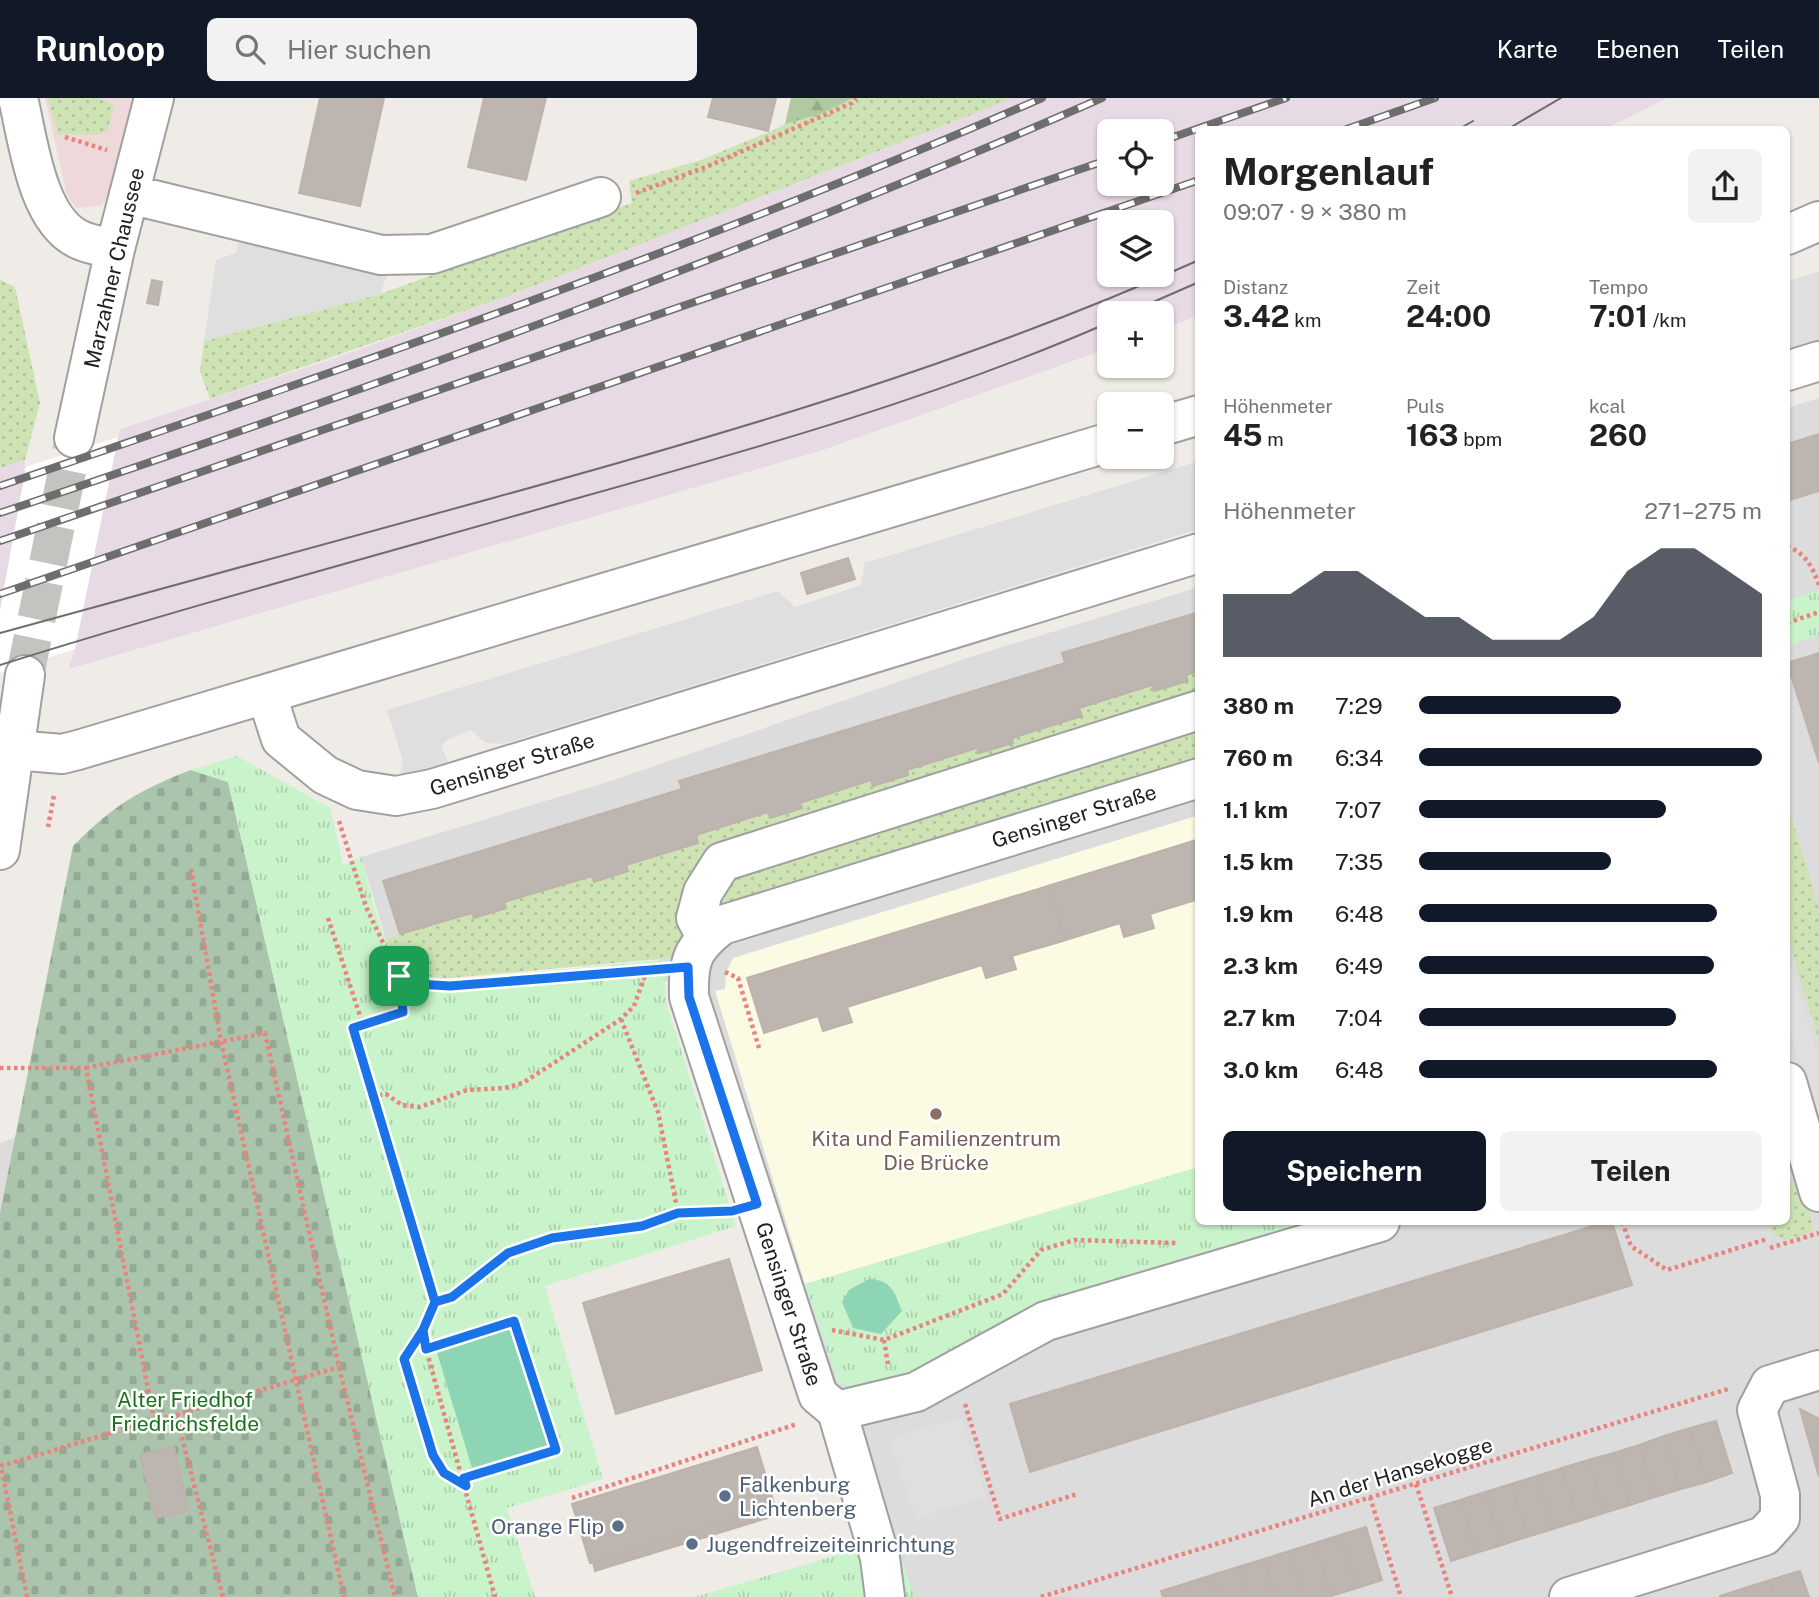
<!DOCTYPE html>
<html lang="de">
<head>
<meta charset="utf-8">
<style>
	body { margin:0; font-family:"Public Sans",sans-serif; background:#f2f2f2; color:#222; height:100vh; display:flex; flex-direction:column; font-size:26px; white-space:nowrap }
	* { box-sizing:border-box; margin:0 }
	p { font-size:23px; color:#767676 }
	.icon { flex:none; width:38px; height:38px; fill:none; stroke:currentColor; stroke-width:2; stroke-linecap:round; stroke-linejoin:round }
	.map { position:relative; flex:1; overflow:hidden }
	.details { position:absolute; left:1195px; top:28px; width:595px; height:1099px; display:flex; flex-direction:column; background:#fff; border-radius:10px; box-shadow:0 2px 5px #0004 }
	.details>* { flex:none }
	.fabs { position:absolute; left:1097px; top:21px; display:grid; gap:14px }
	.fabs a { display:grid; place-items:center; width:77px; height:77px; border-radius:10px; background:#fff; box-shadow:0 2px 5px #0004; font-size:35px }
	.pin { position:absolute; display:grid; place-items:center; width:60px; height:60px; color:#fff; margin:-30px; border-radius:14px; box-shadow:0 4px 10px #0006 }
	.round { display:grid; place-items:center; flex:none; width:74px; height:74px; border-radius:10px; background:#f2f2f2 }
	.headline { display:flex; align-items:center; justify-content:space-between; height:119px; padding:0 28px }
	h1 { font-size:38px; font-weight:700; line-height:52px }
	.metrics { display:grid; grid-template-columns:repeat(3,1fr); gap:10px; height:119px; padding:7px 28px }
	.metrics div { display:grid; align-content:center }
	.metrics b { font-size:30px; font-weight:700 }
	.metrics small { font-size:19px; font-weight:400 }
	.metrics p { font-size:19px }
	.chart { height:196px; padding:14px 28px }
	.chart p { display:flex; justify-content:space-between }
	.chart svg { width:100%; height:126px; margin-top:7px; fill:#111827; opacity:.7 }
	.action { display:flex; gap:14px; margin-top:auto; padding:14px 28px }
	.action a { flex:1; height:80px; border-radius:10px; background:#111827; color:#fff; font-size:28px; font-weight:700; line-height:80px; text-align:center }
	.action a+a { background:#f2f2f2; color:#222 }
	ul { padding:0 28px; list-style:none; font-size:23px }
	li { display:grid; grid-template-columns:112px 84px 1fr; align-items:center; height:52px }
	li i { height:18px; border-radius:9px; background:#111827 }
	header { display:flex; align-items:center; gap:42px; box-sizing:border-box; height:98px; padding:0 35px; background:#111827; color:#fff }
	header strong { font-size:33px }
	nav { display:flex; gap:38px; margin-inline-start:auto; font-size:24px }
	.search { width:490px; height:63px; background:#f2f2f2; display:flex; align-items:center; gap:18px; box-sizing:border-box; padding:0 24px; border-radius:10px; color:#767676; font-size:26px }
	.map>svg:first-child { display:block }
	.residential { fill:#dddcdc }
	.commercial { fill:#eed8d9 }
	.education { fill:#fbfae3 }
	.railway { fill:#e7dae5; fill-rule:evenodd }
	.grass { fill:url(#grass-dots) }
	.forest { fill:url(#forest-firs) }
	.cemetery { fill:url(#cemetery-stones) }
	.park { fill:url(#park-tufts) }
	.pitch { fill:#8ed5b5 }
	.parking { fill:#dfdfdf }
	.pier { fill:#fff }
	.building { fill:#bcb5b0; stroke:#bfb2ab; stroke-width:2 }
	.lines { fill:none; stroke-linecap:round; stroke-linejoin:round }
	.minor-tunnel { stroke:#c5c3bf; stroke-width:38; stroke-dasharray:38 19; stroke-linecap:butt }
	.minor-casing { stroke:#a0a0a0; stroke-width:42 }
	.path { stroke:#ea827d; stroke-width:4.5; stroke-dasharray:3.5 3.5; stroke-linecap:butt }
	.minor { stroke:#fff; stroke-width:38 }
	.tram { stroke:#6d6d6d; stroke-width:2 }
	.rail-casing { stroke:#6d6d6d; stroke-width:8 }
	.rail { stroke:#fff; stroke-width:5; stroke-dasharray:16; stroke-linecap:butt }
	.route-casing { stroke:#fff; stroke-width:14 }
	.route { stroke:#1a73e8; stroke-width:9 }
	.education-dot { fill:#8d6e63; stroke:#fff; stroke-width:2.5 }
	.service-dot { fill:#5c6f8a; stroke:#fff; stroke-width:2.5 }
	.labels { text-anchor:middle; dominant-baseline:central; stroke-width:5; stroke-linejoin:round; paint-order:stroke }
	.street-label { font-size:21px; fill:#1f1f1f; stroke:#fff }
	.education-label { font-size:21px; fill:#785e54; stroke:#fff }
	.park-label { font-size:21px; fill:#19721b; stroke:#fff }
	.service-label { font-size:21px; fill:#4e5e75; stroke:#fff; text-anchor:start }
</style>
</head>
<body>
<header>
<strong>Runloop</strong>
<div class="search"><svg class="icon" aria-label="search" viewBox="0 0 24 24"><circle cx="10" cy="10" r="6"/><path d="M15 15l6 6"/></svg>Hier suchen</div>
<nav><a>Karte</a><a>Ebenen</a><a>Teilen</a></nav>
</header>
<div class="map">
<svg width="1819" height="1499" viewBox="0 0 1819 1499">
	<defs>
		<pattern id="grass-dots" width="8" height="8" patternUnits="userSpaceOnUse" patternTransform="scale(1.75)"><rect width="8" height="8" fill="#cde3b3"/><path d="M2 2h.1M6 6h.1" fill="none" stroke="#b0c29a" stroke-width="1.8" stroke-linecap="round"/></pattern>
		<pattern id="forest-firs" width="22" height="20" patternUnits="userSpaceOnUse" patternTransform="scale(1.75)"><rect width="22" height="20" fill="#afc9a0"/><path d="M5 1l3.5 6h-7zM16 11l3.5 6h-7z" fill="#96ac89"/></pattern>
		<pattern id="cemetery-stones" width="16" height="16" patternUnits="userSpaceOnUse" patternTransform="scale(1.75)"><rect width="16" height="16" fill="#abc5ad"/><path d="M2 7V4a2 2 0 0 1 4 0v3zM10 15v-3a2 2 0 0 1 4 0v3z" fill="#93a994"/></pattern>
		<pattern id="park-tufts" width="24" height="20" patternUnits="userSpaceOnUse" patternTransform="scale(1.75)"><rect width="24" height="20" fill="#c9f3ca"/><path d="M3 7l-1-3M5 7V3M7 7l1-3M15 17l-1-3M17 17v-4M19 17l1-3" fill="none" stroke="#acd0ad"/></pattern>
	</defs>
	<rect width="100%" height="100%" fill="#efece7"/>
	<path class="residential" d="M1819,300V1499H899L703,873L663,884V862L390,851L386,841L361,759L614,682L970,559L1199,489V1124H1787V310Z
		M25,1036L0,1142V1045Z"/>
	<path class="commercial" d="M45,0H134L110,98L100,108L76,110L67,97Z"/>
	<path class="education" d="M1199,717V1069L805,1186L715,893L725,891L726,875L733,860Z"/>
	<path class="railway" d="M1014,0H1667L1605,31L1199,32V217L1162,232V215H1110L1109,250L820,353L68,571L75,551L120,331L332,261L508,198ZM1110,33H1162V86H1110ZM1110,124H1162V177H1110Z
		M25,362L24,380L0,513V370Z"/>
	<path class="grass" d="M48,0H97L114,7L107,34C90,40 75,34 58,37Z
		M791,0H1014L508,198L210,301L200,273L204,243L380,196L632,105L629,83L701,62L774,32L785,26Z
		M0,182L15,189L40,305L25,362L0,370Z
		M1199,573V668L680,859L438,881C413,876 397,864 386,841L472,815L474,820L506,810L504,804L592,778L595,783L627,773L626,767L698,746L696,737L768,714L771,720L802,710L800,705L871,682L873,688L907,672L977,650L979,655L1013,645L1012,640L1081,618L1079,610L1152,587L1155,593L1188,583L1186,577Z
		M1787,704L1819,811V942L1787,839Z
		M1787,1080C1807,1083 1809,1116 1814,1133L1784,1142L1773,1136L1769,1124H1787Z"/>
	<path class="forest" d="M791,0H853L823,15L785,26Z"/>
	<path class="cemetery" d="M191,672L228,684L418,1499H0V1115L73,748C114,707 137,693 191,672Z"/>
	<path class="park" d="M1819,492V537L1787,548V503Z
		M237,658L330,710L343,767L361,759C379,819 379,880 457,882L663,862L666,904L736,1128L545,1188L603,1381L507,1410L535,1499H418L228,684L191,672Z
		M1199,1069V1124H1323L948,1267L859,1292L838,1285L805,1186Z
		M864,1341L914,1499H695L865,1449Z"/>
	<path class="pitch" d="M869,1181C892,1182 894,1194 902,1213L881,1236L853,1230L842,1204L849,1192Z
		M514,1224L551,1346L472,1370L435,1248Z"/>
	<path class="parking" d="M239,143L387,178L380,196L204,243L216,162L236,155Z
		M1819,174V243L1787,253V183Z
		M1199,363V431L503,646L485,645L471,632L449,641L441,648L448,664L400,679L403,663L387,612L778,493L795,509L861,487L865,465Z
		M1787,853L1819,962V1031L1787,923Z
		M961,1319L986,1399L916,1421L890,1341Z"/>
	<path class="pier" d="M118,339L75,551L0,575V513L26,369Z"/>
	<path class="building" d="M320,0H384L360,108L299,95Z
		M484,0H546L526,82L468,69Z
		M713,0H776L768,33L708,19Z
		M152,182L162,184L158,207L147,205Z
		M1819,336V393L1787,403V346Z
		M848,460L855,481L807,496L801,475Z
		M1199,514V573L1186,577L1188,583L1154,593L1152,587L1079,610L1082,618L1012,640L1013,645L979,655L977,650L907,672L908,677L873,688L871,682L800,705L802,710L770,720L768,714L696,737L698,745L626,767L628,773L594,784L592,778L504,804L506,810L474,820L472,815L400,836L383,783L682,691L679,683L1065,565L1062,555Z
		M1819,555V665L1787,565Z
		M1199,741V801L1150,816L1154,830L1124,839L1120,825L1066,842L1048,788Z
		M1048,788L1066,842L1012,858L1016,871L986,880L982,867L847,909L852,924L823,933L818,918L764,935L747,880Z
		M1606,1124H1612L1632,1187L1030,1374L1010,1306Z
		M729,1161L762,1272L616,1316L583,1205Z
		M1800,1311L1819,1321V1379Z
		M1716,1323L1732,1375L1707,1384L1690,1330Z
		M1690,1330L1707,1384L1681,1391L1664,1338Z
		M1664,1338L1681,1391L1655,1399L1639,1347Z
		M1639,1347L1655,1399L1630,1407L1614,1355Z
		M174,1349L188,1413L155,1420L140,1356Z
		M757,1349L775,1408L590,1465L572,1406Z
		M1614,1355L1630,1407L1604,1415L1588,1362Z
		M1588,1362L1604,1415L1579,1423L1562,1370Z
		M1562,1370L1579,1423L1553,1431L1537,1378Z
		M1537,1378L1553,1431L1527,1439L1511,1386Z
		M1511,1386L1527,1439L1502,1447L1485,1394Z
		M1485,1394L1502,1447L1476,1455L1460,1402Z
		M1460,1402L1476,1455L1451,1463L1434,1410Z
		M771,1409L774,1418L595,1473L593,1464Z
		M1366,1429L1382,1482L1357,1490L1340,1437Z
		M1340,1437L1357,1490L1331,1498L1315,1445Z
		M1315,1445L1331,1498L1328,1499H1304L1289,1453Z
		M1289,1453L1304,1499H1275L1264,1461Z
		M1264,1461L1275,1499H1247L1238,1469Z
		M1238,1469L1247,1499H1219L1212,1477Z
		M1800,1473L1809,1499H1776L1770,1482Z
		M1212,1477L1219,1499H1191L1187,1485Z
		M1770,1482L1776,1499H1748L1745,1490Z
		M1187,1485L1191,1499H1163L1161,1493Z
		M1745,1490L1748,1499H1720V1498Z"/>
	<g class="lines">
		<path class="minor-tunnel" d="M25,577L74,340"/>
		<g class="minor-casing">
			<path id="minor" d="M18,0C28,41 36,120 78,141C89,147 103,148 115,151
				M129,96L381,157L432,156L601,99
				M1787,137L1819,123
				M1787,273L1819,263
				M1162,328L1199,317
				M74,340L115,151L154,0
				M267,598L281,641L325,677L357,692L396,698L432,691L1199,455
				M14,652L62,656L78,652L1110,344
				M1199,680L722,827C692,850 688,862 689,899L818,1297L837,1313L916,1294L1046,1223L1380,1124
				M0,752L25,577
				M706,839L696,820L703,794L722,764L1199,612
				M1787,984L1819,1094
				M837,1313L880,1460L885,1499
				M1569,1499L1764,1438L1780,1420V1397L1757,1312L1770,1287L1819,1272"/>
		</g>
		<path class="path" d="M65,39L107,52
			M636,95L706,69L852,5L856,0
			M1787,448C1806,456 1812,468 1819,487
			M1787,525L1819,514
			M339,723L366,809L399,878L417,886L450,889L655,872
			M48,729L54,697
			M191,771L221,943L344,1499
			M328,820L363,927
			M725,874L738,880L759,950
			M399,878L403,914L353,930L435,1204L423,1232L426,1251L495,1499
			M621,921L658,1014L678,1115
			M0,970H86L154,1322L176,1317L223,1499
			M86,970L265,935L339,1269L395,1499
			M372,999L386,996L402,1007L420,1009L467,992L505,990L523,985L621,921L634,908L647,872
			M1622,1124L1631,1148L1667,1172L1767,1141
			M1770,1150L1819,1135
			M435,1204L452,1199L508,1155L552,1140L642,1128L678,1115L722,1113
			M832,1232L884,1242L1003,1196L1041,1152L1074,1142L1177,1145
			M422,1233L404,1261L433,1357L444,1375L466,1388
			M884,1242L888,1266
			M426,1251L514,1223L556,1352L464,1380
			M965,1306L1000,1421L1077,1396
			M176,1317L339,1269
			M1416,1386L1452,1499
			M1370,1399L1401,1499
			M572,1400L797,1326
			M27,1499L1,1368L154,1322
			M1041,1499L1728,1291"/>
		<use href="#minor" class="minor"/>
		<path class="tram" d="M1457,32L1473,23
			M1506,32L1561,0
			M1128,215L1199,184
			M0,535C165,491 329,445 493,400C733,334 972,264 1199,162
			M0,567C192,507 385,455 578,400C757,350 939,299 1110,224"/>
		<g class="rail-casing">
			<path id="rail" d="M1344,32L1435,0
				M1162,43L1286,0
				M0,388C351,269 703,148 1042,0
				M0,415C372,290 742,158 1102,0
				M0,443L1110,61
				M0,496L1199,82"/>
		</g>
		<use href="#rail" class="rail"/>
	</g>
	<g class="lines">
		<g class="route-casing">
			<path id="route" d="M399,878L403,914L353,930L435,1204L423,1232L426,1251L514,1223L556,1352L464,1380L466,1388L444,1375L433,1357L404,1261L423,1232L435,1204L452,1199L508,1155L552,1140L642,1128L678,1115L732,1113L757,1106L689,899L688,869L450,888L417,886L399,878"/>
		</g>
		<use href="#route" class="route"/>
	</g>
	<circle class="education-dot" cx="936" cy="1016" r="7"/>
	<g class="service-dot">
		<circle cx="725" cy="1398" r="7"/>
		<circle cx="618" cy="1428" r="7"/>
		<circle cx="692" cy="1446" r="7"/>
	</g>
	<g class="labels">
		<g class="street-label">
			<text transform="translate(114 170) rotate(-77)">Marzahner Chaussee</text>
			<text transform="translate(512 666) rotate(-17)">Gensinger Straße</text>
			<text transform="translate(1074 718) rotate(-17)">Gensinger Straße</text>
			<text transform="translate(789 1206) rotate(72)">Gensinger Straße</text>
			<text transform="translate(1400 1374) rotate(-17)">An der Hansekogge</text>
		</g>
		<g class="education-label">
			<text x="936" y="1040">Kita und Familienzentrum<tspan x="936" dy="24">Die Brücke</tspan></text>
		</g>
		<g class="park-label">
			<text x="185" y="1301">Alter Friedhof<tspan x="185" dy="24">Friedrichsfelde</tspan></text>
		</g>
		<g class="service-label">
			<text x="739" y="1386">Falkenburg<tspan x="739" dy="24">Lichtenberg</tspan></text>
			<text x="604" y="1428" text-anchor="end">Orange Flip</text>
			<text x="706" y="1446">Jugendfreizeiteinrichtung</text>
		</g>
	</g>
</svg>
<div class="fabs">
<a><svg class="icon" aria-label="locate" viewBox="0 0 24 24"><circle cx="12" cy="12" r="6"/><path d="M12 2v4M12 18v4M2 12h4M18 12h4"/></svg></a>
<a><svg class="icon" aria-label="layers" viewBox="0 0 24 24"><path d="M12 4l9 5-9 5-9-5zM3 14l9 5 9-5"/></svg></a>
<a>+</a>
<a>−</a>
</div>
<div class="pin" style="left:399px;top:878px;background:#1e9e55"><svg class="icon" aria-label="arrive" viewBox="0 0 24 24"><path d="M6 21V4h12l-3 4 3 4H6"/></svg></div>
<section class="details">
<div class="headline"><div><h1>Morgenlauf</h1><p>09:07 · 9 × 380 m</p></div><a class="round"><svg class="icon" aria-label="share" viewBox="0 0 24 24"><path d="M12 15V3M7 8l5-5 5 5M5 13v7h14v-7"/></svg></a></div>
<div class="metrics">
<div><p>Distanz</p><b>3.42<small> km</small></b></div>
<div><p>Zeit</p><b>24:00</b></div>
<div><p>Tempo</p><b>7:01<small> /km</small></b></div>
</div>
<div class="metrics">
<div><p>Höhenmeter</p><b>45<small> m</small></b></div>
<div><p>Puls</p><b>163<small> bpm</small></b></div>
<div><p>kcal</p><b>260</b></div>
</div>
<div class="chart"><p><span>Höhenmeter</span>271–275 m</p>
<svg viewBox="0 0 160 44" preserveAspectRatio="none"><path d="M0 44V22L10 22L20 22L30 14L40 14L50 22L60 30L70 30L80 38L90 38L100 38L110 30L120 14L130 6L140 6L150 14L160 22V44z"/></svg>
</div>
<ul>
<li><b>380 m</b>7:29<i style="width:59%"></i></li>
<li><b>760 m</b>6:34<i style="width:100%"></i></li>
<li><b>1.1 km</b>7:07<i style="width:72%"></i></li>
<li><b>1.5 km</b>7:35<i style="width:56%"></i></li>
<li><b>1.9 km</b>6:48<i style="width:87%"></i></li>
<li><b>2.3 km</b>6:49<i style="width:86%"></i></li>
<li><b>2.7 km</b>7:04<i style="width:75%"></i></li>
<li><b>3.0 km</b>6:48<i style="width:87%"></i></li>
</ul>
<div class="action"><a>Speichern</a><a>Teilen</a></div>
</section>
</div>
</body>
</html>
